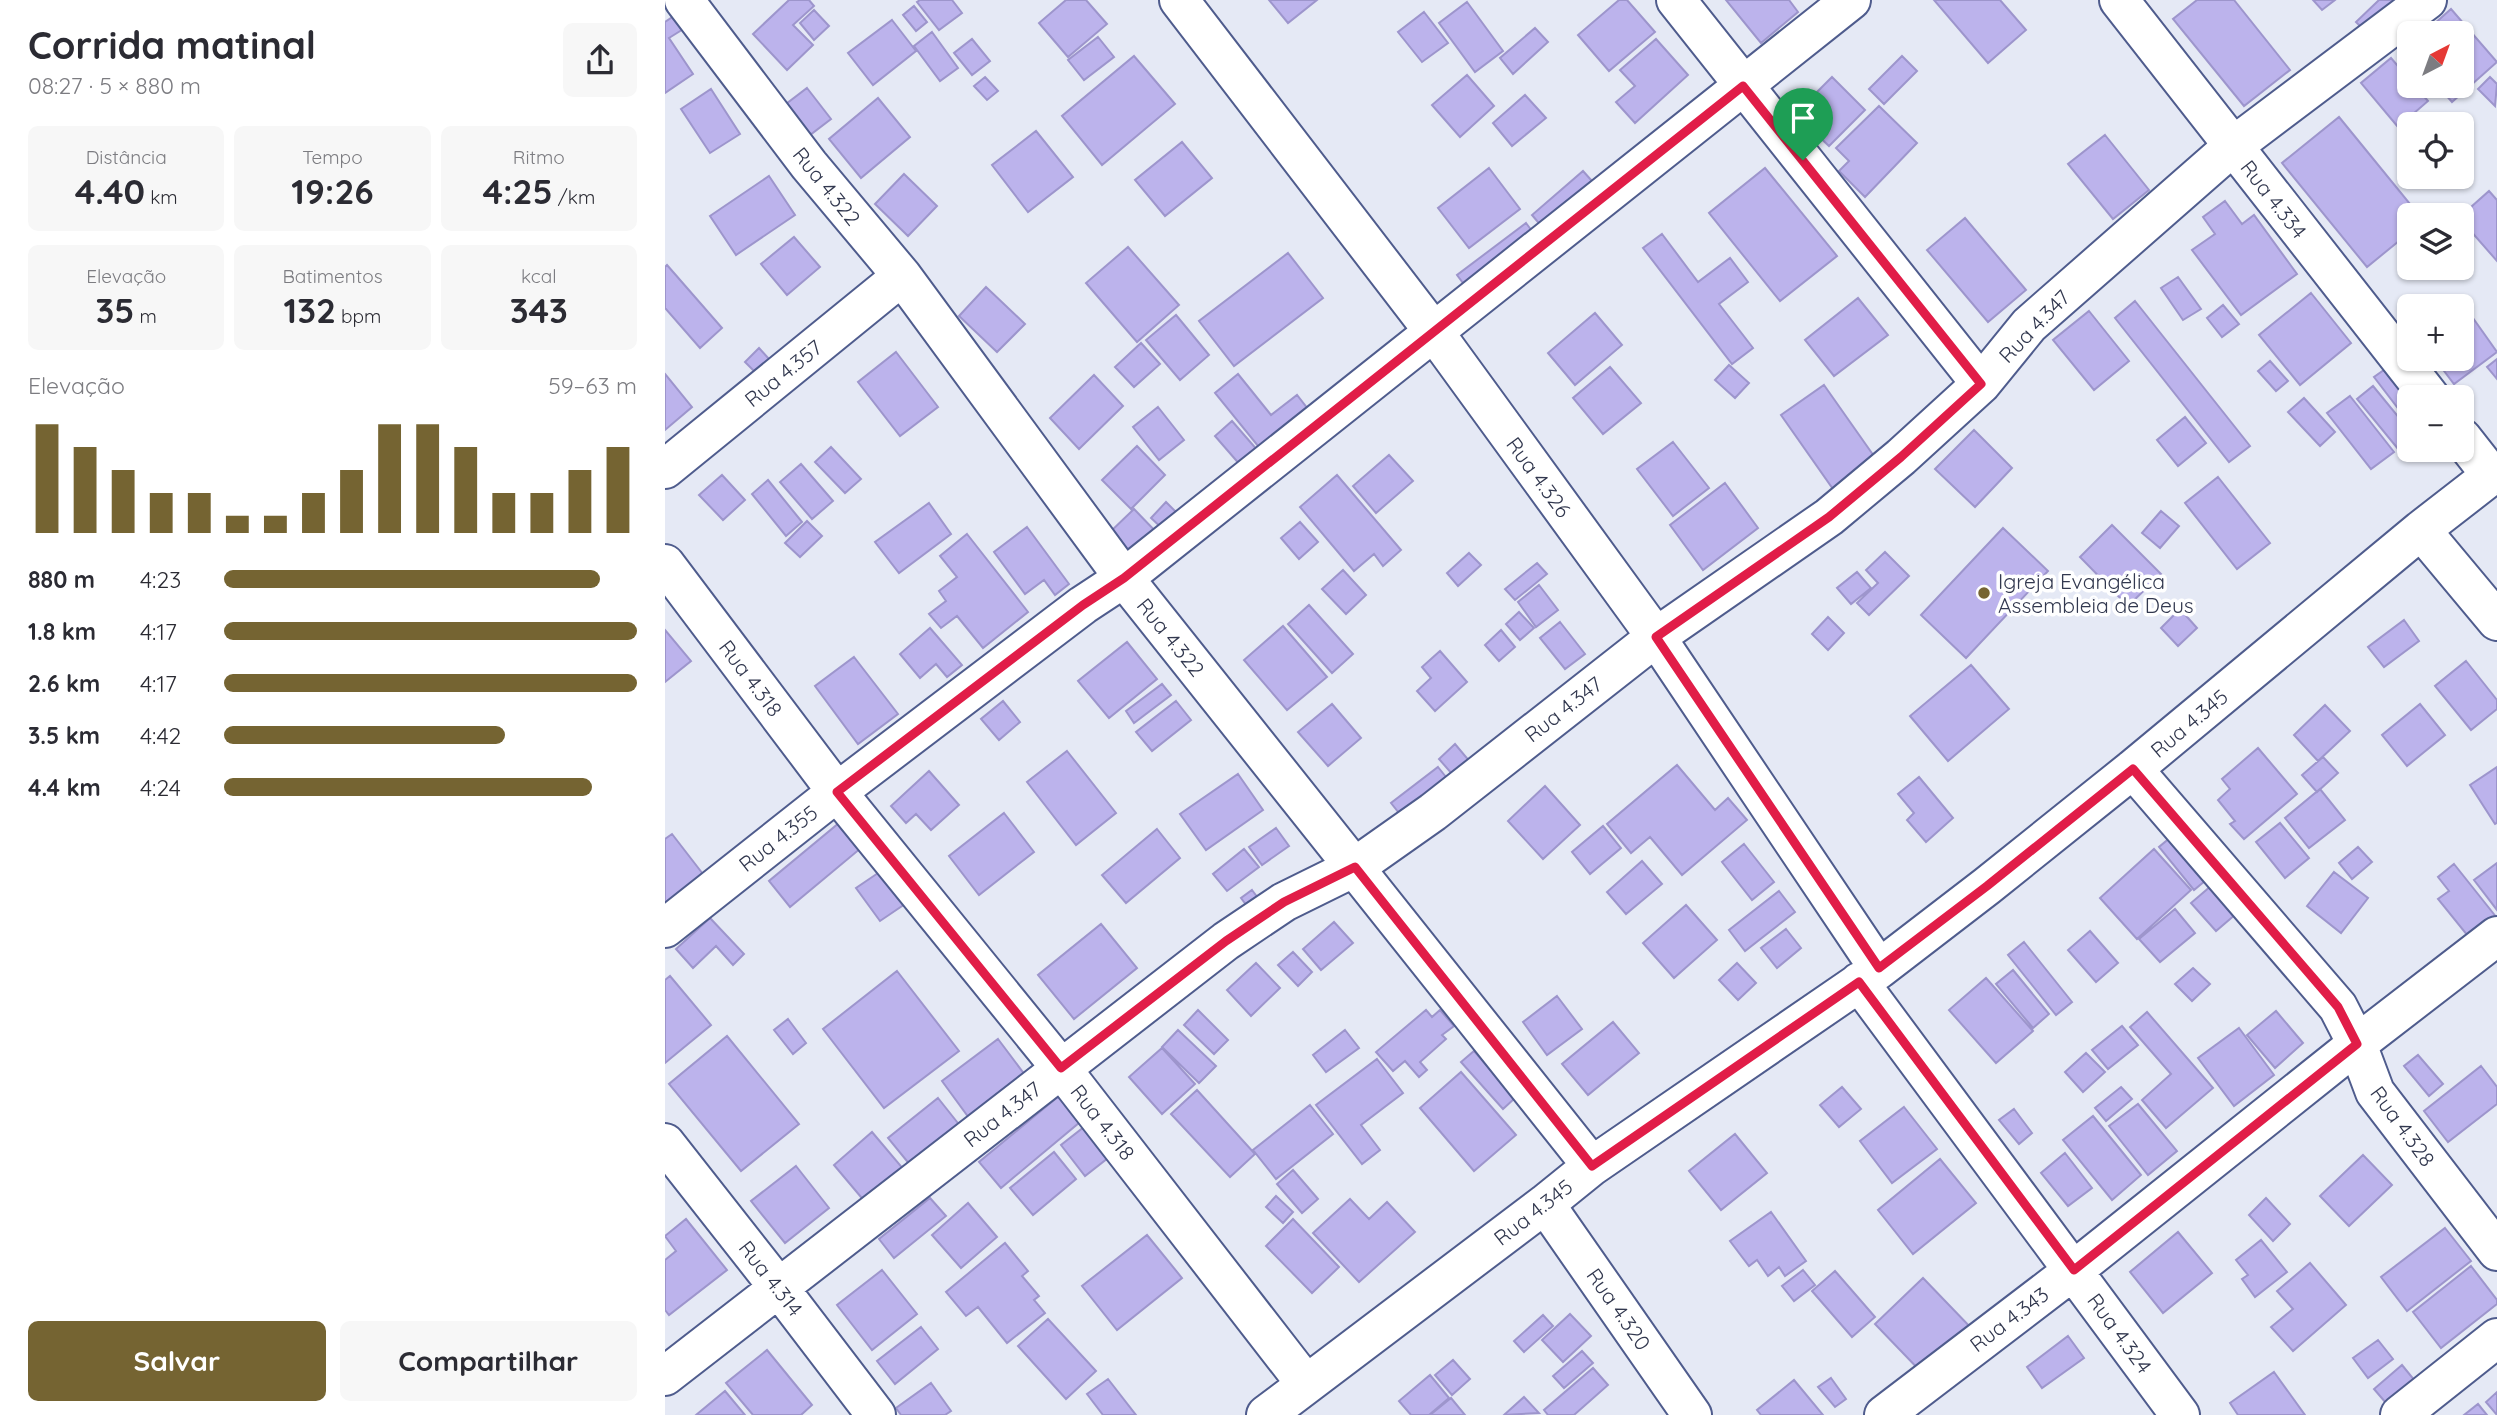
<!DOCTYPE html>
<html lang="pt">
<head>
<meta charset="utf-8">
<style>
	body { margin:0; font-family:Quicksand,sans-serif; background:#f7f7f7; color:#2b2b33; height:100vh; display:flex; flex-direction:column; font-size:26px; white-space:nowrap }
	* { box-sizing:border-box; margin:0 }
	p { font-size:23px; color:#7c7c81 }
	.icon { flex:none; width:38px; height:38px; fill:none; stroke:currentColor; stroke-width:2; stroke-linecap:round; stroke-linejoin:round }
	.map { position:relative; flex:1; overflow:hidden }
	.side { display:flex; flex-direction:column; background:#fff; width:665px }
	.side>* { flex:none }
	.needle { width:46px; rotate:41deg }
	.fabs { position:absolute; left:1732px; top:21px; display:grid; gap:14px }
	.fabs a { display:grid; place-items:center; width:77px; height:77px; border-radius:10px; background:#fff; box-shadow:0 2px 5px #0004; font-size:35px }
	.pin { position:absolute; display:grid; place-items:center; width:60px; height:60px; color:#fff; margin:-72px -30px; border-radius:50% 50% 50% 0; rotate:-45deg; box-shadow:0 0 7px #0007 }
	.pin .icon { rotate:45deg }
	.round { display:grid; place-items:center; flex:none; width:74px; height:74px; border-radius:10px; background:#f7f7f7 }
	.head { display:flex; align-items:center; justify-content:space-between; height:119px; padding:0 28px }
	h1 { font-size:38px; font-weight:700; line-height:52px }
	.metrics { display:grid; grid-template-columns:repeat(3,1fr); gap:10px; height:119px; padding:7px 28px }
	.metrics div { display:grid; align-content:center; border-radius:10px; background:#f7f7f7; text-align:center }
	.metrics b { font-size:35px; font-weight:700 }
	.metrics small { font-size:19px; font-weight:400 }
	.metrics p { font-size:19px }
	.chart { height:196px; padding:14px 28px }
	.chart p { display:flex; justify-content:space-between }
	.chart svg { width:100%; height:126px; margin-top:7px; stroke:#756432; stroke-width:6 }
	.button { display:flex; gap:14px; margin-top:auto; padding:14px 28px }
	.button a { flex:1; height:80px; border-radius:10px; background:#756432; color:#fff; font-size:28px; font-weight:700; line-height:80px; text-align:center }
	.button a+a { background:#f7f7f7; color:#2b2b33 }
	ul { padding:0 28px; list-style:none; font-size:23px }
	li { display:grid; grid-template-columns:112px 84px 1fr; align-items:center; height:52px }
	li i { height:18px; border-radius:9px; background:#756432 }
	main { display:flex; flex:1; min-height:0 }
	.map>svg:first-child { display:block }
	.building { fill:#bcb3ec; stroke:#9d95cc; stroke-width:2 }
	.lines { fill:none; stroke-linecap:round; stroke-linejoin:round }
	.street-casing { stroke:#4f5c8d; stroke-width:42 }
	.street { stroke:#fff; stroke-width:38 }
	.route-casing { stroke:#fff; stroke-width:14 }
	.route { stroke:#e11d48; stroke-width:9 }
	.poi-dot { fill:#756432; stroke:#fff; stroke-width:2.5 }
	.labels { text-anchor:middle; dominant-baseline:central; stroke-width:7; stroke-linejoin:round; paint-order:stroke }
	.street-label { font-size:21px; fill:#32384f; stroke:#fff }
	.poi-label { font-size:21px; fill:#32384f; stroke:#fff; text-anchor:start }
</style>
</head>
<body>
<main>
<section class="side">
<div class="head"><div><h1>Corrida matinal</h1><p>08:27 · 5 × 880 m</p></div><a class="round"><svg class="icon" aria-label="share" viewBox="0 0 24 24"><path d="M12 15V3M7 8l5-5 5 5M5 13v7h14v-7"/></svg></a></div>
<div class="metrics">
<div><p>Distância</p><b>4.40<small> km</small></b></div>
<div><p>Tempo</p><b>19:26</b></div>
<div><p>Ritmo</p><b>4:25<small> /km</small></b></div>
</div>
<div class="metrics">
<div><p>Elevação</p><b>35<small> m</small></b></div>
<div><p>Batimentos</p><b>132<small> bpm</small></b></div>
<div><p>kcal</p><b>343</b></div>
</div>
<div class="chart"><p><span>Elevação</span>59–63 m</p>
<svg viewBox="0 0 160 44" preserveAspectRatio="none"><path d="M5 44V6M15 44V14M25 44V22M35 44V30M45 44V30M55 44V38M65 44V38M75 44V30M85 44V22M95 44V6M105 44V6M115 44V14M125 44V30M135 44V30M145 44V22M155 44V14"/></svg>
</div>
<ul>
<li><b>880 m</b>4:23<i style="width:91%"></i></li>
<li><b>1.8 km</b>4:17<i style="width:100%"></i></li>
<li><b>2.6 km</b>4:17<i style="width:100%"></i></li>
<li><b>3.5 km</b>4:42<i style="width:68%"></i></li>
<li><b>4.4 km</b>4:24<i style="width:89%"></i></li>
</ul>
<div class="button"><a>Salvar</a><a>Compartilhar</a></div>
</section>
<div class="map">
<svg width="1832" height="1415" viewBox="0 0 1832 1415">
	<rect width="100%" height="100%" fill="#e5e9f5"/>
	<path class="building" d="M124,0H144L149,6L128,25L148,45L122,70L88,34Z
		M255,0H287L297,13L274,30L252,2Z
		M401,0H421L442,24L403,57L374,23Z
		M604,0H652L623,23Z
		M954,0H962L990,32L944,71L913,35Z
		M1061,0H1124L1133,12L1096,43Z
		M1269,0H1335L1361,30L1323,63Z
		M1532,0H1569L1625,70L1579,106L1508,19Z
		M1648,0H1670L1657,10Z
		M1714,0H1742L1707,38L1691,22Z
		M802,2L838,51L810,72L774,23Z
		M249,6L262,22L251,31L238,15Z
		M1786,9L1832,62L1787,102L1773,86H1797V33H1759Z
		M149,10L164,26L149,40L135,23Z
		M759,12L783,43L757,62L733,32Z
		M12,14L20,28L4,38L28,74L0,93V22Z
		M227,20L251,51L208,85L183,53Z
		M870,28L883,42L848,74L835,58Z
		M267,32L293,68L275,81L249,46Z
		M433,37L449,57L419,80L403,60Z
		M307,39L325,61L307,75L289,53Z
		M991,39L1023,75L970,123L951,102L970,86L955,70Z
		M469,56L510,104L437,165L397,116Z
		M1237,56L1252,71L1219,104L1204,89Z
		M1726,58L1745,80V86H1750L1763,101L1733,127L1696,83Z
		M802,75L829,106L795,137L767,105Z
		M320,77L333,91L322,100L309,86Z
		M1167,77L1200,110L1164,146L1130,114Z
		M1825,77L1832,84L1830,106L1813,89Z
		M142,88L166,119L145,135L121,104Z
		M46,89L75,134L45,153L16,109Z
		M860,95L881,118L847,146L828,123Z
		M213,98L245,137L196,178L164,139Z
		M1214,106L1252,143L1200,197L1174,171L1184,161L1171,148Z
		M1674,117L1754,215H1745V232L1702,267L1617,163Z
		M371,131L408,177L363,212L327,165Z
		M1440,135L1484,190L1448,219L1403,164Z
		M517,142L547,178L500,216L470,180Z
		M824,168L855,209L804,248L773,208Z
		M1100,168L1172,256L1115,301L1044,213Z
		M918,171L935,190L884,235L867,215Z
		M239,174L272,206L243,236L210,204Z
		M104,176L130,215L71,255L45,216Z
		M1824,191L1832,200V261L1797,221V215Z
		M1560,201L1577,224L1589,215L1632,274L1576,315L1527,250L1550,234L1538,217Z
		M1300,218L1361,290L1323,322L1262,250Z
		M861,223L876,243L807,295L792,275Z
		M997,234L1033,282L1065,258L1083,282L1054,304L1088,348L1067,364L978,248Z
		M129,237L155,267L122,295L96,264Z
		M463,247L514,305L472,342L421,283Z
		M623,253L658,298L569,366L534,321Z
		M2,265L57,328L35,348L0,308V267Z
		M1513,277L1536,309L1518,320L1496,288Z
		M321,287L360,324L332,352L294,316Z
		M1646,293L1686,343L1635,385L1594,335Z
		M1193,298L1223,335L1169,376L1140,340Z
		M1470,301L1585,446L1564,462L1450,318Z
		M1558,305L1574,324L1557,337L1542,318Z
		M1424,311L1464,361L1429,390L1388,340Z
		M1803,311L1832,352L1789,384L1770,359H1797V316Z
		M930,313L957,345L910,385L883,353Z
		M511,315L544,355L515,380L481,340Z
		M476,343L495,364L469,387L450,367Z
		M94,348L104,359L91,373L80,362Z
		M231,352L273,407L235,436L193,382Z
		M1832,359V379L1822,367Z
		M1605,361L1623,381L1611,391L1593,371Z
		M1064,365L1084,383L1070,398L1050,380Z
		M1726,365L1745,397V424L1709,377Z
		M945,367L976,403L938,434L908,398Z
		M0,374L27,407L0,430Z
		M573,374L606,415L632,395L650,418L602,457L550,393Z
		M429,375L458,406L414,449L385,418Z
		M1159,385L1211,459L1168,489L1116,415Z
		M1708,386L1745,431V449L1738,455L1692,399Z
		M1685,396L1729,452L1706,469L1662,413Z
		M1639,398L1670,432L1655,446L1623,412Z
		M493,407L519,440L494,460L468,427Z
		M1520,417L1541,443L1513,466L1492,440Z
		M567,421L600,459L583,474L550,436Z
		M1309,430L1347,468L1310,507L1270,469Z
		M1008,442L1044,488L1008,516L972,469Z
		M472,446L500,475L466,509L437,480Z
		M166,447L196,479L180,493L150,462Z
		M724,455L748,481L711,513L688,486Z
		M136,464L168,501L147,519L115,482Z
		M57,475L80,500L58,520L34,495Z
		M672,475L736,550L718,566L709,554L689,571L635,507Z
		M1553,477L1605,543L1572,569L1520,503Z
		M103,480L137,522L121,536L87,494Z
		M1060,483L1093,528L1038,570L1005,525Z
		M501,502L514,515L499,530L486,518Z
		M264,503L286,534L234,573L210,542Z
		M469,509L495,536L471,560L444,533Z
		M1496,511L1514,526L1495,548L1477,533Z
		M142,521L157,536L135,557L120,543Z
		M635,522L653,542L634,559L616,538Z
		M1447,525L1496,574L1463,606L1415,557Z
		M362,527L404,584L390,595L379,580L360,594L329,552Z
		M1338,528L1383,571L1301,658L1256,615Z
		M302,534L363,612L318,648L292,616L276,628L264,614L281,601L274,591L292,577L275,556Z
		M1220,552L1244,576L1204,615L1192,603L1213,583L1201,570Z
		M804,553L816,565L793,586L782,573Z
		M872,563L882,574L850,600L840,589Z
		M678,570L701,595L681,614L657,589Z
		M1192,572L1206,588L1186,604L1172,588Z
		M874,585L893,610L871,627L853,602Z
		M644,605L688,654L667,673L623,624Z
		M1515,609L1532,628L1513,646L1496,628Z
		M854,612L869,628L855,640L841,624Z
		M1163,617L1179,633L1163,650L1147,634Z
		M1739,620L1754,641L1719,667L1703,647Z
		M895,622L920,654L900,669L875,638Z
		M618,626L662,677L622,710L579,660Z
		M265,628L297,665L282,677L271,664L255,678L235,654Z
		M0,630L26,661L0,682Z
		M836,630L850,647L834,661L820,645Z
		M462,642L492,679L444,718L413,681Z
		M775,651L802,682L770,711L752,691L766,678L757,667Z
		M189,657L233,714L193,744L150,686Z
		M1801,661L1832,700V709L1806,730L1770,686Z
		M1306,665L1344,709L1283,761L1245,716Z
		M497,684L506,695L469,723L461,711Z
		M338,701L355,722L334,740L316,719Z
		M511,701L526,720L487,751L471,732Z
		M667,704L696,738L663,766L633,732Z
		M1755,704L1780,735L1742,766L1717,735Z
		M1660,705L1685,731L1653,761L1629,735Z
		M790,744L811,769L795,783L774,759Z
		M1593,748L1632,794L1579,839L1565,824L1570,821L1553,800L1565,789L1557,779Z
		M402,751L451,813L411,845L362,782Z
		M1658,757L1673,773L1652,792L1637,775Z
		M1012,765L1050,810L1063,798L1082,820L1017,875L985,837L966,853L942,824Z
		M773,767L789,787L742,823L726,803Z
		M1832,767V823L1830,824L1805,785Z
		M264,771L294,805L266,830L251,814L241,823L226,806Z
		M573,774L598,810L541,850L515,814Z
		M1254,777L1288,818L1261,842L1242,820L1249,813L1233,794Z
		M880,786L915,825L878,859L843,821Z
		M1655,789L1680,820L1644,848L1620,818Z
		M339,813L369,852L314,895L284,856Z
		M174,823L196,848L125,907L104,881Z
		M1615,823L1644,858L1620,878L1591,842Z
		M938,826L956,848L925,874L907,852Z
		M611,828L624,846L597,865L584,847Z
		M492,829L515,858L461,903L437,875Z
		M1512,832L1547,875L1529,890L1494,847Z
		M7,834L41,878L0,909V839Z
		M1079,844L1109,882L1087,900L1057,862Z
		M1693,847L1707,862L1687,879L1674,863Z
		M579,849L594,867L562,891L548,874Z
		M1489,849L1526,890L1472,939L1435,898Z
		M977,861L997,884L961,914L942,892Z
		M1832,863V910L1809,880Z
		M1789,864L1832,918L1807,941L1773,899L1784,891L1773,877Z
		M216,871L240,904L215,921L191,888Z
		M1669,872L1703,898L1676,933L1642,906Z
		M1553,880L1578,908L1551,931L1526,903Z
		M587,890L599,906L588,914L576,898Z
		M1114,891L1130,912L1080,951L1064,930Z
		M1021,905L1052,940L1009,978L978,943Z
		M1510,909L1530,933L1495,962L1474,939Z
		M45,918L79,954L68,965L51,946L28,968L11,949Z
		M669,922L688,943L656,970L638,949Z
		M436,924L472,968L409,1019L373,975Z
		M1121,929L1136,948L1112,968L1096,948Z
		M1425,931L1453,963L1431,982L1403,950Z
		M1359,942L1407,1002L1391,1015L1343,955Z
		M628,952L647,972L633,986L613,965Z
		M591,963L615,988L586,1016L562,990Z
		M1072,963L1091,983L1073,1000L1054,980Z
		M1528,968L1545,984L1527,1001L1510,984Z
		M1348,970L1384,1014L1368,1028L1331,984Z
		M232,971L294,1051L219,1108L158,1029Z
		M5,976L46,1025L0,1063V980Z
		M1321,978L1368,1031L1331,1063L1284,1010Z
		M892,996L917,1029L882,1055L858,1022Z
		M533,1010L563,1040L549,1054L519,1025Z
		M761,1010L767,1017L775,1010L789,1026L777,1035L781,1039L755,1062L762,1070L754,1077L740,1061L728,1071L711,1052Z
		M1611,1011L1638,1043L1610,1068L1582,1035Z
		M1482,1012L1548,1088L1501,1128L1477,1100L1506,1074L1465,1027Z
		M123,1019L141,1043L128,1054L109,1030Z
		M948,1022L974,1053L923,1095L897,1064Z
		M1457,1026L1473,1045L1443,1069L1427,1050Z
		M1574,1028L1609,1075L1569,1106L1533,1058Z
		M513,1030L551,1066L534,1083L497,1047Z
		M680,1030L694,1048L661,1072L648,1055Z
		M62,1036L134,1124L76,1171L4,1084Z
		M333,1039L363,1079L307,1122L277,1081Z
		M497,1048L530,1084L497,1114L464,1077Z
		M809,1051L850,1098L838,1109L796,1062Z
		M1421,1053L1440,1072L1418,1092L1400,1072Z
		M1753,1055L1778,1084L1764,1096L1739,1066Z
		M712,1059L738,1093L696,1125L715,1150L697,1164L651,1105Z
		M1816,1066L1832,1087V1104L1783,1142L1759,1111Z
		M796,1072L851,1135L809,1171L755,1108Z
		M1177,1087L1196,1109L1174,1127L1155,1105Z
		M1456,1087L1467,1099L1441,1121L1430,1108Z
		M532,1090L590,1154L565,1177L506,1114Z
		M394,1096L415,1122L336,1188L314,1162Z
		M273,1098L296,1127L246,1166L223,1138Z
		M1473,1104L1512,1151L1483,1175L1444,1126Z
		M645,1105L668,1134L611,1179L588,1150Z
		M1239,1107L1272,1149L1227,1183L1195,1141Z
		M1349,1109L1367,1133L1354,1144L1334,1120Z
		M1428,1116L1476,1175L1447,1200L1398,1140Z
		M419,1127L443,1158L420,1176L396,1145Z
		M207,1132L240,1171L201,1203L169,1165Z
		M1070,1134L1102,1173L1056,1210L1024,1171Z
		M389,1152L411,1179L368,1215L345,1188Z
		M1400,1153L1427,1188L1403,1206L1376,1173Z
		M1698,1155L1727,1185L1684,1226L1655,1196Z
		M1275,1159L1311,1203L1248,1254L1213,1210Z
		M131,1166L164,1208L120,1243L86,1201Z
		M628,1170L653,1199L637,1213L612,1184Z
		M611,1196L628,1212L618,1223L601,1207Z
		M265,1198L281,1216L229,1258L214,1239Z
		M1601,1198L1625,1224L1608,1241L1584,1215Z
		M685,1199L704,1219L722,1202L750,1232L694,1282L648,1233Z
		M303,1203L332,1237L296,1268L267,1235Z
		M1106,1212L1141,1261L1120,1276L1114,1267L1103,1276L1092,1260L1084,1266L1065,1241Z
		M21,1219L62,1270L4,1315L0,1310V1260L11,1251L0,1236Z
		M628,1219L674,1267L647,1293L601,1246Z
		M1780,1228L1806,1261L1742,1311L1716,1277Z
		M1513,1232L1547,1273L1498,1313L1465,1272Z
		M482,1235L517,1278L452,1330L417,1286Z
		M1596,1240L1622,1272L1590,1297L1577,1279L1583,1275L1571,1260Z
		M340,1243L363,1271L357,1276L374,1296L369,1300L380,1313L342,1343L313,1307L301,1316L281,1292Z
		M1645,1263L1681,1305L1628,1351L1606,1327L1628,1309L1612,1291Z
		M1806,1266L1832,1300V1304L1776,1348L1748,1312Z
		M217,1270L252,1314L207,1350L172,1305Z
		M1138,1270L1150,1285L1129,1301L1117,1286Z
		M1170,1271L1210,1317L1187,1337L1147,1291Z
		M1258,1278L1310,1332L1262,1378L1210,1324Z
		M905,1314L926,1336L898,1362L877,1340Z
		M878,1315L888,1326L859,1352L849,1341Z
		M383,1319L431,1371L401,1399L353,1346Z
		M256,1327L273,1349L230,1384L212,1361Z
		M1403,1336L1419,1358L1377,1388L1362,1367Z
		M1713,1340L1728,1359L1703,1378L1688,1358Z
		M102,1350L147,1405L136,1415H88L61,1383Z
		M917,1351L928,1363L899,1388L888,1376Z
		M788,1360L805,1379L787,1395L770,1375Z
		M1737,1365L1755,1387L1727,1410L1709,1389Z
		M928,1368L943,1385L909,1415H883L879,1410Z
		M1609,1372L1640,1415H1573L1565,1403Z
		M765,1375L784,1398L764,1415H746L734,1401Z
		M1166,1378L1181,1399L1170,1407L1153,1387Z
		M443,1379L471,1415H438L422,1394Z
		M1129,1380L1158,1415H1096L1092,1410Z
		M266,1383L286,1411L280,1415H236L231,1408Z
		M60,1391L80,1415H31Z
		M1832,1392V1415L1821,1402Z
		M859,1397L874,1413L839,1415Z
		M786,1398L800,1415H765Z
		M1813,1404L1822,1415H1799Z"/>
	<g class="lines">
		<g class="street-casing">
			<path id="street" d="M19,0L144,165L237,276L459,578L927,1166
				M514,0L769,332L991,637L1214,969
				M1011,0L1316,384
				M1454,0L1765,397
				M1797,438L1826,475
				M0,469L237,276
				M1756,530L1832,621
				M0,564L172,792L396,1068L641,1384
				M1468,769L1673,1007L1692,1044L1710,1092L1832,1251
				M0,928L172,792L418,605L459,578L1186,0
				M1194,982L1515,1415
				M0,1143L114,1288L211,1415
				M880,1204L1027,1415
				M0,1376L561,941L619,902L690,867L768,812L991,637L1164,517L1236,457L1316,384L1364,325L1567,147L1762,0
				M601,1415L880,1204L927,1166L1214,969L1322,886L1468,769L1756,530L1832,471
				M1219,1415L1409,1270L1692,1044L1832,936
				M1735,1415L1832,1338"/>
		</g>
		<use href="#street" class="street"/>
	</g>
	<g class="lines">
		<g class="route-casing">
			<path id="route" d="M1078,86L1316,384L1236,457L1164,517L991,637L1214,968L1322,886L1468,769L1673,1007L1692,1044L1409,1270L1194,982L927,1166L690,867L619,902L561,941L396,1068L172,792L418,605L459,578Z"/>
		</g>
		<use href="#route" class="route"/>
	</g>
	<circle class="poi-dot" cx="1319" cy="593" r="7"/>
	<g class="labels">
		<g class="street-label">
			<text transform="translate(162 186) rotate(51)">Rua 4.322</text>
			<text transform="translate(1609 199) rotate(52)">Rua 4.334</text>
			<text transform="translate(1369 326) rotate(-46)">Rua 4.347</text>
			<text transform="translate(118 373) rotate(-39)">Rua 4.357</text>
			<text transform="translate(874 477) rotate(54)">Rua 4.326</text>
			<text transform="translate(506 637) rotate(51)">Rua 4.322</text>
			<text transform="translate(86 678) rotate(53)">Rua 4.318</text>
			<text transform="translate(898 709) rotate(-38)">Rua 4.347</text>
			<text transform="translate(1524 723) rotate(-40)">Rua 4.345</text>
			<text transform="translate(113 838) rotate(-38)">Rua 4.355</text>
			<text transform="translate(337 1114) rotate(-38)">Rua 4.347</text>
			<text transform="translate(438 1122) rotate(52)">Rua 4.318</text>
			<text transform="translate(1738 1126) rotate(54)">Rua 4.328</text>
			<text transform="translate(868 1212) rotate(-38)">Rua 4.345</text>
			<text transform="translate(106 1278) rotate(52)">Rua 4.314</text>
			<text transform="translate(954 1309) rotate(55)">Rua 4.320</text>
			<text transform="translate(1344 1319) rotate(-37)">Rua 4.343</text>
			<text transform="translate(1455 1333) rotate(54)">Rua 4.324</text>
		</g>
		<g class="poi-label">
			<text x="1333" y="581">Igreja Evangélica<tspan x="1333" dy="24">Assembleia de Deus</tspan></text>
		</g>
	</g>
</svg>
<div class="fabs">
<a><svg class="needle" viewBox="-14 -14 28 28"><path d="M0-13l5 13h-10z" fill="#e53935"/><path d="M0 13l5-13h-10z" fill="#7c7c81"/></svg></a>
<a><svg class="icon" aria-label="locate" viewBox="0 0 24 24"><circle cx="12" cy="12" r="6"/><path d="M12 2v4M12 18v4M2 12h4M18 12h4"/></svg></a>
<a><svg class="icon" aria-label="layers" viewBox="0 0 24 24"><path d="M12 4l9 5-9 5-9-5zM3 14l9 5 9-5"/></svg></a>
<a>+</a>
<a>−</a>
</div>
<div class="pin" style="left:1138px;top:160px;background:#1e9e55"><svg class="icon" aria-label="arrive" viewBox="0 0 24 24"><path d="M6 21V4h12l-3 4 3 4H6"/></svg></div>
</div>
</main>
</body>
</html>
